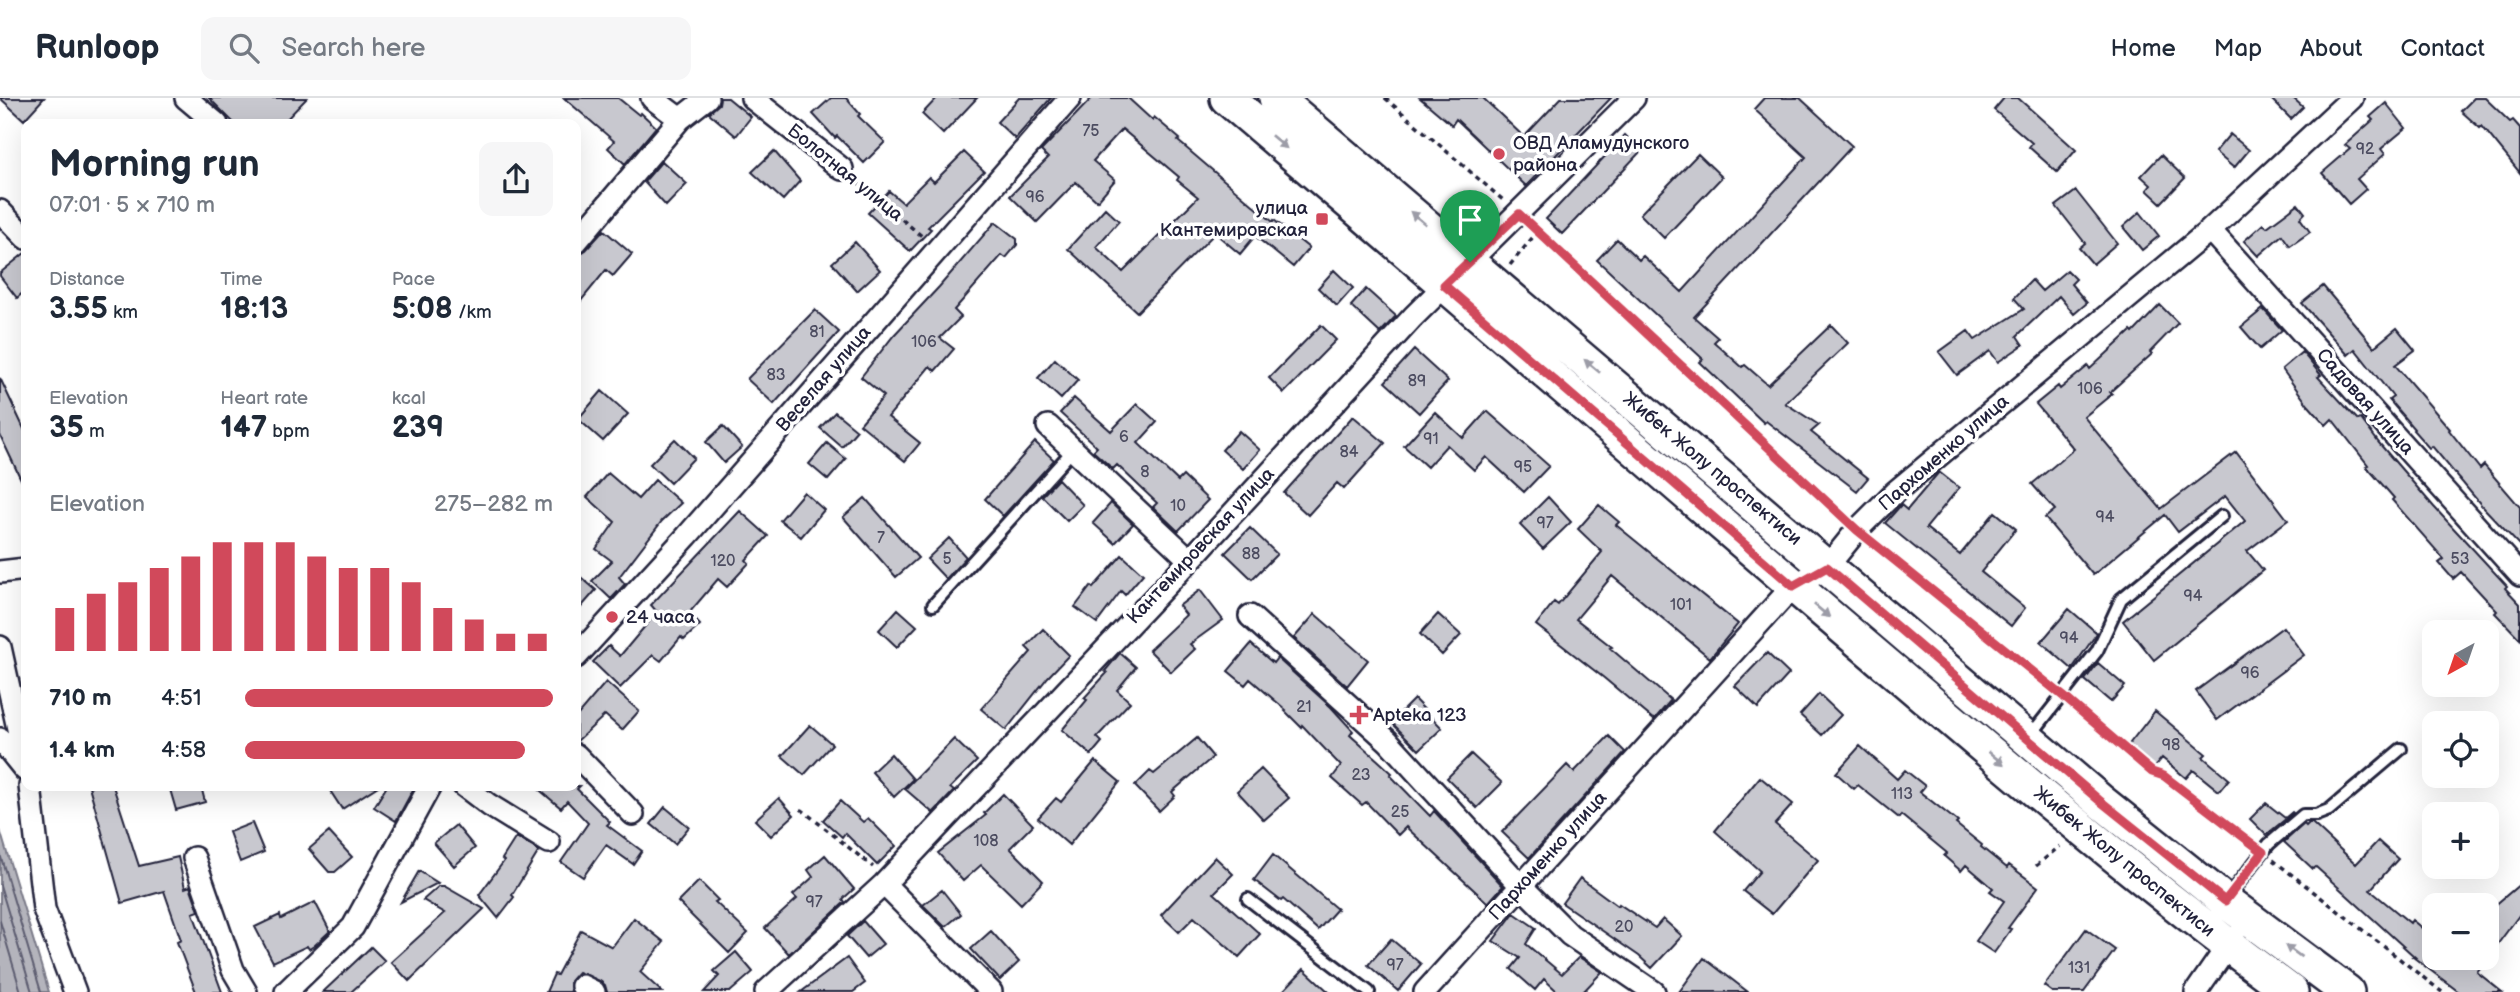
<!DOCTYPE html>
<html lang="en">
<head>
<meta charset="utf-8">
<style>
	body { margin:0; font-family:"Balsamiq Sans",sans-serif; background:#f6f6f7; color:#1f2937; height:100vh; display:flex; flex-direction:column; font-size:26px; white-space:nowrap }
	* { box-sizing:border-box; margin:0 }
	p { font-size:23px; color:#747a83 }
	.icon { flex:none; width:38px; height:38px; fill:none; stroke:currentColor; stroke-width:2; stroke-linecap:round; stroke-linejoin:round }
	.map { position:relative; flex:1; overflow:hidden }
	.panel { position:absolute; left:21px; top:21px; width:560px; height:672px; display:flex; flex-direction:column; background:#fff; border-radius:14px; box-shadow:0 7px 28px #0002 }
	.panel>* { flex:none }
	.needle { width:46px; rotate:220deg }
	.tools { position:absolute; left:2422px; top:522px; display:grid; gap:14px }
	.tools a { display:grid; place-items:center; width:77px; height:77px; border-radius:14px; background:#fff; box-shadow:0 7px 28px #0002; font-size:35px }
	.pin { position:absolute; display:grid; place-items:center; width:60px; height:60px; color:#fff; margin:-72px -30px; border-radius:50% 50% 50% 0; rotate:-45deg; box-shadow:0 0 7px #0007 }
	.pin .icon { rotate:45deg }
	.round { display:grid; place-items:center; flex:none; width:74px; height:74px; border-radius:14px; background:#f6f6f7 }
	.overview { display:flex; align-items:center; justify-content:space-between; height:119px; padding:0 28px }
	h1 { font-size:38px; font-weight:600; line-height:52px }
	.metrics { display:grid; grid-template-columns:repeat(3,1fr); gap:10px; height:119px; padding:7px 28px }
	.metrics div { display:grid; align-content:center }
	.metrics b { font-size:30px; font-weight:600 }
	.metrics small { font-size:19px; font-weight:400 }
	.metrics p { font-size:19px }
	.chart { height:196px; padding:14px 28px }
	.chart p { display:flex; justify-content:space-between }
	.chart svg { width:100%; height:126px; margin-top:7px; stroke:#d1495b; stroke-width:6 }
	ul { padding:0 28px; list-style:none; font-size:23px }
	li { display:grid; grid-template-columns:112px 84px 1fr; align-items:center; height:52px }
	li i { height:18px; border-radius:9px; background:#d1495b }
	header { display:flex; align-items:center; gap:42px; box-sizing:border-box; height:98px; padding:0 35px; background:#fff; border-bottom:2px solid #e0e1e3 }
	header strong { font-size:33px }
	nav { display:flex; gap:38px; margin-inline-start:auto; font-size:24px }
	.search { width:490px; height:63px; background:#f6f6f7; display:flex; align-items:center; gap:18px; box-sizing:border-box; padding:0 24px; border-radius:14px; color:#747a83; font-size:26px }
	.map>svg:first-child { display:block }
	.water { fill:#b4b4bc; stroke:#7a7a88; stroke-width:2 }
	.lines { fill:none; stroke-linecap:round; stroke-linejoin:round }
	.shore { stroke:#5c5c6f; stroke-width:2 }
	.building { fill:#c8c8cf; stroke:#22223b; stroke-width:2 }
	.lane-casing { stroke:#22223b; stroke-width:16 }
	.street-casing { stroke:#22223b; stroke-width:26 }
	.primary-casing { stroke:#22223b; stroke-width:38 }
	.path { stroke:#22223b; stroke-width:3.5; stroke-dasharray:5 5; stroke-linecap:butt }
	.lane { stroke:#fff; stroke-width:10 }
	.street { stroke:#fff; stroke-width:21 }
	.primary { stroke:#fff; stroke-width:33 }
	.oneway { fill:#9c9ca7 }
	.route-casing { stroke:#fff; stroke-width:14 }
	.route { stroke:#d1495b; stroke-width:9 }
	.poi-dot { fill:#d1495b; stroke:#fff; stroke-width:2.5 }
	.labels { text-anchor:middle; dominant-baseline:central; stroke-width:7; stroke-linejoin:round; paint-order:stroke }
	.number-label { font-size:16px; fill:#4c4c60 }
	.poi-label { font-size:19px; fill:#22223b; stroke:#fff; text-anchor:start }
	.street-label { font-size:19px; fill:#22223b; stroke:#fff }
</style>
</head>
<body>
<header>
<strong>Runloop</strong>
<div class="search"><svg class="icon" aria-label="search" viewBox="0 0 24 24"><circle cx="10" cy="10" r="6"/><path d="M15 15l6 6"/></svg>Search here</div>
<nav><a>Home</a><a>Map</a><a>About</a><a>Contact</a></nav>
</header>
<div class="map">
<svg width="2520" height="894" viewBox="0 0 2520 894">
	<rect width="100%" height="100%" fill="#fff"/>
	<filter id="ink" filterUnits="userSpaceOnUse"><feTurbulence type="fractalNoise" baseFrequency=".0143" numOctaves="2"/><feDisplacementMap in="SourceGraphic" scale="14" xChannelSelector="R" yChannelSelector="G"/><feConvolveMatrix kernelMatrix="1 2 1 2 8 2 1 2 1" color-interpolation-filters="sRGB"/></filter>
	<g filter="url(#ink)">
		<path class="water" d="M0,732L49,894H0Z"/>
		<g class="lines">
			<path class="shore" d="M0,756L41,894
				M0,787L32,894
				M0,823L21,894"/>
		</g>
		<path class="building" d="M0,0H44L24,22Z
			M209,0H307L282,26H235Z
			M564,0H618L639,17L641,15L656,29L625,66L608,50L614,43Z
			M720,0H728L751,19L736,38L709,15L719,6Z
			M831,0H846L860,16L858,18L885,44L864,65L837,38L835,40L813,16Z
			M937,0H977L943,36L922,16Z
			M1019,0H1051L1015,41L997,24Z
			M1092,0H1128L1152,22L1154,19L1180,41L1178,43L1273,124L1274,122L1309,150L1293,169L1255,138L1240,156L1215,135L1137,214L1068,151L1105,110L1119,123L1096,149L1123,174L1198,99L1177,82L1179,79L1122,31L1093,63L1115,82L1097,103L1076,84L1037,124L1010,98L1048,60L1041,53Z
			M1420,0H1483L1524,39L1561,0H1611L1526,88L1456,21L1452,27Z
			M1764,0H1800L1852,48L1694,219L1718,240L1714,244L1742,269L1745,267L1768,287L1831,227L1848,245L1785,305L1819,327L1811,334L1868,380L1857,393L1766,323L1764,325L1700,264L1703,261L1597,162L1617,141L1639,162L1643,158L1682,194L1806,59L1754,11Z
			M2004,0H2018L2076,52L2057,74L2029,49L2032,45L1994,12Z
			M2270,0H2293L2303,9L2291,21Z
			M2474,0H2485L2510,24L2513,22L2520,30V75L2482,28L2480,30L2461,13Z
			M2386,5L2406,30L2381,51L2385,56L2357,81L2366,91L2349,106L2322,75L2350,51L2345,47L2373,22L2370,19Z
			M2230,36L2249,52L2234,70L2215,54Z
			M1625,37L1641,53L1562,136L1546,121Z
			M774,53L800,83L783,102L752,74Z
			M964,54L984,73L928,129L931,131L910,153L868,115L889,93L903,105L929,79L934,84Z
			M1698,56L1722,79L1664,140L1640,116Z
			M2161,57L2185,80L2161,105L2147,92L2151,87L2141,78Z
			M662,63L687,86L666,108L644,84Z
			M2076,93L2117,145L2093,166L2079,150L2085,145L2056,108Z
			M2298,106L2305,115L2300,120L2310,134L2290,148L2282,137L2258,158L2244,143L2263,126L2267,129Z
			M2140,114L2159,138L2142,152L2123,129Z
			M995,124L1017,141V147L1006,160L1002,157L954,212L961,219L940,240L954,251L935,273L930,268L888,319L920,345L905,363L860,326L884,298L861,279L894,237L939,189Z
			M604,132L632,156L613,178L606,172L576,209V157L586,152Z
			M855,144L880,172L857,193L832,165Z
			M26,154V192L17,200L0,178V175Z
			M1334,172L1353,190L1337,208L1318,190Z
			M2067,172L2076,181L2071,186L2087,205L2074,216L2059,198L2017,238L2023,247L1998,264L1990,253L1957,277L1939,254L1968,233L1975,242L2024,211L2014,200L2032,182L2042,193Z
			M2323,188L2374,249L2397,230L2415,252L2395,267L2450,331L2449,332L2480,371L2484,367L2520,409V448L2482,408L2432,348L2429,350L2413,332L2414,331L2389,302L2393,299L2355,251L2348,257L2302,205Z
			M1366,191L1396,218L1380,235L1351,208Z
			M2160,207L2178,225L2150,254L2152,256L2110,294L2112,296L2084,319L2161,411L2236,354L2288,422L2247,453L2263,472L2154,562L2123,523L2245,423L2225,398L2178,434L2165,417L2093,477L2045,420L2055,412L2032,386L2074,351L2036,306L2058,288L2060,291L2088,268L2090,271L2131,233L2133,235Z
			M2263,211L2282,232L2260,251L2241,229Z
			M815,212L839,234L774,306L747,281Z
			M1321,227L1336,242L1284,295L1269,280Z
			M1414,252L1448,283L1419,315L1385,284Z
			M2302,254L2321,277L2318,279L2358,322L2361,321L2379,345L2434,409L2507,488L2505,490L2520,506V541L2495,515L2497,513L2461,474L2453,481L2439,465L2444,461L2392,402L2394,400L2366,368L2368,367L2332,321L2326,327L2308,307L2282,271Z
			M1055,261L1078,282L1061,301L1038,280Z
			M0,280L26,335V392L0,337Z
			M602,293L628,316L603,343L578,321Z
			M1074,300L1111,333L1137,306L1157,324L1138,345L1178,383L1183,378L1208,402L1178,433L1153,409L1157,405L1117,367L1113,371L1093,353L1097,349L1060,315Z
			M1487,313L1549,368L1524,394L1486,359L1474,372L1447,347L1427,369L1404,348L1435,314L1463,340Z
			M835,314L857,332L842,349L820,330Z
			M1353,318L1385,345L1344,391L1337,385L1308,417L1284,395Z
			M723,328L742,349L724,365L706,344Z
			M1239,333L1260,352L1243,371L1222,352Z
			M675,341L694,360L670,385L650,366Z
			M1035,344L1054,362L1003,418L985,401Z
			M827,345L846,361L828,382L809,366Z
			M1939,374L1959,390L1926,430L1960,457L1995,414L2016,431L1981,474L2025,510L2011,528L1885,425L1901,407L1907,412Z
			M608,375L638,401L655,382L681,405L662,423L619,479L625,486L611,501L592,483L612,463L596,451L615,424L587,399Z
			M1058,381L1083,407L1067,423L1042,398Z
			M804,394L824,412L801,439L780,422Z
			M1548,399L1571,424L1543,451L1520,427Z
			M865,400L918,460L896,479L843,419Z
			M1111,405L1133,426L1115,445L1093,425Z
			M1599,407L1619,424L1616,427L1738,526L1710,560L1612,478L1576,521L1612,549L1610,550L1671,602L1654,622L1604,580L1536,527L1554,504L1558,507L1602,454L1578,431Z
			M740,413L768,438L746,462L749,465L727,489L718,481L689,515L700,527L684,542L681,539L661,563L653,557L620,590L593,564L609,548L620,558L657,514L651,507Z
			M1250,430L1277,456L1252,481L1225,455Z
			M949,440L966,459L946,481L927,461Z
			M1122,457L1143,476L1125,497L1121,493L1097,525L1075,509L1091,488L1093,490Z
			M576,475L596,492L576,515Z
			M1200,492L1223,522L1190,546L1195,551L1171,574L1149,552L1186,517L1179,508Z
			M898,511L917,528L897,549L879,532Z
			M2069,511L2097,535L2072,571L2041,544Z
			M1315,516L1368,562L1347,588L1294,540Z
			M1438,516L1461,537L1442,557L1420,536Z
			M2283,529L2304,557L2217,622L2196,593Z
			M1043,531L1069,557L1048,579L1006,632L981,611L1031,554L1026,549Z
			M1251,546L1273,565L1277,560L1331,609L1353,633L1350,637L1392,675L1390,677L1430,718L1434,713L1503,788L1488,805L1406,729L1398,737L1366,704L1362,707L1332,680L1341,668L1302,627L1301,629L1285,613L1286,612L1250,581L1245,587L1228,573Z
			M1120,555L1136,569L1117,592L1130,604L1097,639L1102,644L1091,657L1062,632L1087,602L1084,600L1107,575L1105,573Z
			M1767,555L1789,576L1758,610L1735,588Z
			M2098,565L2125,588L2111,604L2085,582Z
			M606,584L639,613L622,632L605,617L576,644V619Z
			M1819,596L1841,617L1822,637L1800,617Z
			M1414,601L1442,630L1419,652L1391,624Z
			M2155,613L2206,656L2203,659L2229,681L2219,693L2193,672L2186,680L2162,660L2153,671L2126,650Z
			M810,627L832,646L804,677L782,658Z
			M1609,638L1625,654L1529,760L1502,734L1567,667L1574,674Z
			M1197,640L1213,659L1172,694L1175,698L1159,713L1135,688L1150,673L1154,676Z
			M954,641L977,663L950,690L954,693L933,715L905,691Z
			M1860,648L1897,681L1905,672L1925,688L1920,694L1958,724L1956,726L1982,747L1981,749L2007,770L2009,767L2038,789L2008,830L2011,831L1994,855L1976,843L2004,803L1990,793L1993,790L1966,767L1961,773L1944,758L1947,755L1901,717L1899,720L1858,687L1854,691L1836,675Z
			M891,656L913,681L894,699L872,674Z
			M1471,656L1502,685L1477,710L1447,680Z
			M1095,663L1120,684L1069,747L1038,720L1056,700L1061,704Z
			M1261,671L1289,700L1264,722L1237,693Z
			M1760,679L1793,706L1775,726L1818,762L1772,816L1743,793L1760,773L1715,733Z
			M89,688H113L139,768L178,759L185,790L190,788L199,813L193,815L222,894H196L177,844L181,842L164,793L122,805Z
			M169,688H201L205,704L176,712Z
			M327,688H378L342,711Z
			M387,688H415L396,723L374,709Z
			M535,688H580L577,691L610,724L607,727L642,753L633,766L606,747L583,779L561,764L588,725L567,703L561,710Z
			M1003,696L1033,727L1010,750L1043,783L1021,806L981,767L963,783L938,755L986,717L984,715Z
			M779,700L794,717L771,738L755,722Z
			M840,703L863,724L868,720L896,748L877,767L845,735L842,739L823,722Z
			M2266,705L2285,720L2292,714L2293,715L2266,737L2250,721Z
			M665,709L689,729L675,746L651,726Z
			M252,725L264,754L240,764L229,734Z
			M2309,725H2312L2356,766L2378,743L2398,761L2370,792L2410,825L2412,822L2434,840V859H2487V814L2520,786V816L2477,874L2502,894H2459L2413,859H2415L2316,769L2313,771L2284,744L2304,726L2306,728Z
			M456,727L475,750L454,768L434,745Z
			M329,734L352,759L335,774H329L309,751Z
			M516,739L539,753L512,797L514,799L498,820L479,797L504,763L502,761Z
			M825,757L854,791L843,801L845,804L789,856L765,830L797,801L793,797L813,779L808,772Z
			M1273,757L1337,811L1318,832L1283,801L1281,803L1254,782Z
			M1215,759L1233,776L1214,795L1260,836L1239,859L1194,819L1179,834L1161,817Z
			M419,773L438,785L401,804Z
			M1580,780L1618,808L1619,806L1655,830L1663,821L1682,838L1652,870L1639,858L1562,805Z
			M699,783L718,802L715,804L748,835L729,855L678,804Z
			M439,788H444L484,811L409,883L391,864L445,815L423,802Z
			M942,792L961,816L945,829L923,807Z
			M315,804L330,833L314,848L309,851L307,848L273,864L255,829L280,817L281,821Z
			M1514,815L1536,830L1526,846L1562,876L1579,859L1602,874L1583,894H1558L1544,881L1535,892L1511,871L1520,860L1493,843Z
			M634,820L664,844L640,874L662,894H607L605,887L600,883L578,874L570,883L571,894H546L554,876L557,877L581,832L612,849Z
			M863,823L883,846L866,860L847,838Z
			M2086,831L2115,852L2084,894H2052L2044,888Z
			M991,833L1019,864L1000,882L971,851Z
			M1391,841L1421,866L1398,893L1368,867Z
			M371,849L385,863L351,894H323Z
			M736,854L753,874L730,894H704L719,878L714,873Z
			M847,860L865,885L853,894H801Z
			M1704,860L1748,894H1679Z
			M1304,871L1329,894H1282Z"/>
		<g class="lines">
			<g class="lane-casing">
				<path id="lane" d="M933,507L1073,352
					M2030,638L2097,553L2121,501L2222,418
					M1248,801L1369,894
					M2226,801L2269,746L2303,717H2316L2329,712L2401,651"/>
			</g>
			<g class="street-casing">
				<path id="street" d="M186,0L217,26
					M652,0L680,21L707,0
					M752,0L842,71
					M0,113L26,140
					M2210,132L2520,477
					M576,144L680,21
					M1048,328L1190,462
					M0,474L26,471
					M1250,518L1388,643L1521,788L1570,837L1654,894
					M0,549L26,667
					M576,559L687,438L1070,0
					M0,641L25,672
					M576,657L633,716
					M30,688L44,811L75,894
					M464,688L489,707L549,744
					M194,760L233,872L246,894
					M884,786L991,894
					M582,888L594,894
					M286,894L353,829L430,688
					M766,894L884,786L1190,462L1413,219L1634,0
					M1425,894L1793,488L1827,469L1857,432L1895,394L2210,132L2352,0
					M2196,894L2234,839"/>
			</g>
			<g class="primary-casing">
				<path id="primary" d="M1227,0C1453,191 1674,387 1900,578C2028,687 2156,795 2291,894
					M1276,0L2099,702L2225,803L2347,894"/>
			</g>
			<path class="path" d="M1385,0L1503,102
				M856,83L923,139
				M1532,128L1843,419
				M1510,167L1538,133
				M1873,445L2052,590
				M2072,606L2152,674L2164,679L2250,745
				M801,711L873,769
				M2273,762L2442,894
				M2036,768L2060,748"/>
			<use href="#lane" class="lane"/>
			<use href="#street" class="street"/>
			<use href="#primary" class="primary"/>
		</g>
		<defs><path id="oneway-solid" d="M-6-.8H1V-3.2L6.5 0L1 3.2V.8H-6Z" transform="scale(1.75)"/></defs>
		<g class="oneway">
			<use href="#oneway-solid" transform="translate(1279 44) rotate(40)"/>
			<use href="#oneway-solid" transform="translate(1418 120) rotate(-140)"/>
			<use href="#oneway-solid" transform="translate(1592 268) rotate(-140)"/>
			<use href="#oneway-solid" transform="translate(1822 513) rotate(40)"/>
			<use href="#oneway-solid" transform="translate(1996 660) rotate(40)"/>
			<use href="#oneway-solid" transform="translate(2293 853) rotate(-144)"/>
		</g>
	</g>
	<g class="lines" filter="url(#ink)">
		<g class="route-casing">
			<path id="route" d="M1519,116L1857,432L2063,598L2152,674L2164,678L2263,754L2225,803L2099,702L1827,469L1793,488L1444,187Z"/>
		</g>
		<use href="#route" class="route"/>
	</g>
	<g class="poi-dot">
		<circle cx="1499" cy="56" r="7"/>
		<rect x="1315" y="114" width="14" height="14" rx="3.5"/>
		<circle cx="612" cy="519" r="7"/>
		<path d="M1355.5 606.5h7v7h7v7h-7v7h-7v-7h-7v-7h7z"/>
	</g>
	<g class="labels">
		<g class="number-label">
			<text x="1091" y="33">75</text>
			<text x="2365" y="51">92</text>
			<text x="1035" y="99">96</text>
			<text x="817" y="234">81</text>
			<text x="924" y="244">106</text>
			<text x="776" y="277">83</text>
			<text x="1417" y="283">89</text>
			<text x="2090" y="291">106</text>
			<text x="1124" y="339">6</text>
			<text x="1431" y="341">91</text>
			<text x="1349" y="354">84</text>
			<text x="1523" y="369">95</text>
			<text x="1145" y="374">8</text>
			<text x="1178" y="408">10</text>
			<text x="2105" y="419">94</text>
			<text x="1545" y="425">97</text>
			<text x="881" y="440">7</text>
			<text x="1251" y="456">88</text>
			<text x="947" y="461">5</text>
			<text x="2460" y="461">53</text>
			<text x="723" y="463">120</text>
			<text x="2193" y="498">94</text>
			<text x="1681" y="507">101</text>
			<text x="2069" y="540">94</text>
			<text x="2250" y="575">96</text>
			<text x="1304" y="609">21</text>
			<text x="2171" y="647">98</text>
			<text x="1361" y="677">23</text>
			<text x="1902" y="696">113</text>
			<text x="1400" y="714">25</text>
			<text x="986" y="743">108</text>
			<text x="814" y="804">97</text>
			<text x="1624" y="829">20</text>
			<text x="1395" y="867">97</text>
			<text x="2079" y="870">131</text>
		</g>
		<g class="poi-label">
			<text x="1513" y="45">ОВД Аламудунского<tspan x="1513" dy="22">района</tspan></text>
			<text x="1308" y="110" text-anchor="end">улица<tspan x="1308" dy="22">Кантемировская</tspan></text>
			<text x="626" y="519">24 часа</text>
			<text x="1373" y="617">Apteka 123</text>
		</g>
		<g class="street-label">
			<text transform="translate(845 75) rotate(39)">Болотная улица</text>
			<text transform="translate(824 281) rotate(-49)">Веселая улица</text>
			<text transform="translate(2365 304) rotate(48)">Садовая улица</text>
			<text transform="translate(1944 355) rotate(-41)">Пархоменко улица</text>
			<text transform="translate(1712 371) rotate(40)">Жибек Жолу проспектиси</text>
			<text transform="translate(1201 448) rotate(-47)">Кантемировская улица</text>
			<text transform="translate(1548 758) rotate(-48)">Пархоменко улица</text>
			<text transform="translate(2124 764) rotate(39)">Жибек Жолу проспектиси</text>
		</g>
	</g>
</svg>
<div class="tools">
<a><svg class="needle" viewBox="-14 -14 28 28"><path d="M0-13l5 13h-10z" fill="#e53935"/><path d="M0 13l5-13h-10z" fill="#747a83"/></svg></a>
<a><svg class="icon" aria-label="locate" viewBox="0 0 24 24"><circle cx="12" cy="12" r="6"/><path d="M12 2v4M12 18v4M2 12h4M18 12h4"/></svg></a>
<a>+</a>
<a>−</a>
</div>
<div class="pin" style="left:1470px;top:164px;background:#1e9e55"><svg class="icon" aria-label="arrive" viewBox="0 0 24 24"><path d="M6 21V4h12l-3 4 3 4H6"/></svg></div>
<section class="panel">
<div class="overview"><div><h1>Morning run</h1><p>07:01 · 5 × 710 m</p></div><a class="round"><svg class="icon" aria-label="share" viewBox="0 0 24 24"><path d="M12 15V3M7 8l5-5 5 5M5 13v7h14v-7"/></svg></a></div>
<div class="metrics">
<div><p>Distance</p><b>3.55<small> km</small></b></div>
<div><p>Time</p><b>18:13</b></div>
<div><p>Pace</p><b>5:08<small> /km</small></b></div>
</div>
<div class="metrics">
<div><p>Elevation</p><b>35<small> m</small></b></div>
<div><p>Heart rate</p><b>147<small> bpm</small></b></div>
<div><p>kcal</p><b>239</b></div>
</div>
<div class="chart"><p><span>Elevation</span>275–282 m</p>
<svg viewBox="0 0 160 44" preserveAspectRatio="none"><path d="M5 44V29M15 44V24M25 44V20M35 44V15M45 44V11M55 44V6M65 44V6M75 44V6M85 44V11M95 44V15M105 44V15M115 44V20M125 44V29M135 44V33M145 44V38M155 44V38"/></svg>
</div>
<ul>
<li><b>710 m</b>4:51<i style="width:100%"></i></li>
<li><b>1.4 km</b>4:58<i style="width:91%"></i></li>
</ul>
</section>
</div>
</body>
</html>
